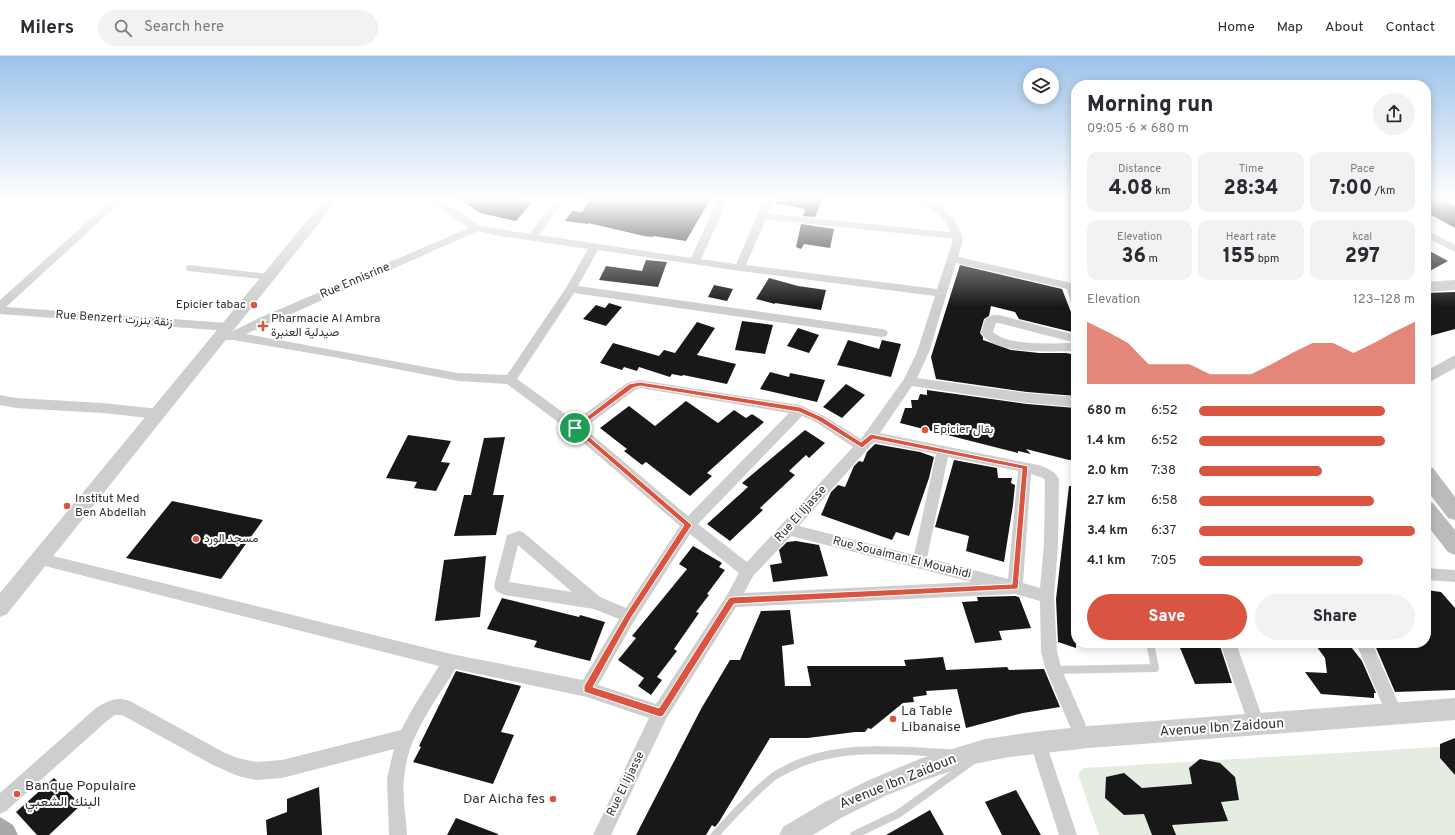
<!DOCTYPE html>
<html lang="en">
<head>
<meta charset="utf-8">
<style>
	body { margin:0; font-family:Overpass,Vazirmatn,sans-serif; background:#f2f2f3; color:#2b2b33; height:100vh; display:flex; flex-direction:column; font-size:15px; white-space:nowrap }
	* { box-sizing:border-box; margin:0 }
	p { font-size:13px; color:#7c7c81 }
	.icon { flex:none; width:22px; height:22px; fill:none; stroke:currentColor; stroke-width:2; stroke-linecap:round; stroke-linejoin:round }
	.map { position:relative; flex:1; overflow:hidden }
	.side { position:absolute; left:1071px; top:24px; width:360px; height:568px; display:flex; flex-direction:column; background:#fff; border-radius:16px; box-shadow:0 2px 10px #0003 }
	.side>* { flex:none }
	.fabs { position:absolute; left:1023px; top:12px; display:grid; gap:8px }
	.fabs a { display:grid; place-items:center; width:36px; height:36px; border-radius:50%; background:#fff; box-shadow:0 2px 10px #0003; font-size:20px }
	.pin { position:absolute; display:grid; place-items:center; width:34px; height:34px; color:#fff; margin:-17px; border:2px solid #fff; border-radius:50%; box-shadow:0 1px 4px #0007 }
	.round { display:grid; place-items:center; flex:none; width:42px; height:42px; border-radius:21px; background:#f2f2f3 }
	.head { display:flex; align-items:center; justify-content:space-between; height:68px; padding:0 16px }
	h1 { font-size:22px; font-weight:800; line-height:30px }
	.metrics { display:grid; grid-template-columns:repeat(3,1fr); gap:6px; height:68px; padding:4px 16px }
	.metrics div { display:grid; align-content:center; border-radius:10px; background:#f2f2f3; text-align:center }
	.metrics b { font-size:20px; font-weight:800 }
	.metrics small { font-size:11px; font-weight:400 }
	.metrics p { font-size:11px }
	.chart { height:112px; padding:8px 16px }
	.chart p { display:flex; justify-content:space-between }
	.chart svg { width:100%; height:72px; margin-top:4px; fill:#d95441; opacity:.7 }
	.cta { display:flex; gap:8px; margin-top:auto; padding:8px 16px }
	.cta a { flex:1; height:46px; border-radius:24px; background:#d95441; color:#fff; font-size:16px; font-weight:800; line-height:46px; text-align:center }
	.cta a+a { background:#f2f2f3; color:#2b2b33 }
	ul { padding:0 16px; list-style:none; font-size:13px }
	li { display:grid; grid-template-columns:64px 48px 1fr; align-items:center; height:30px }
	li i { height:10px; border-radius:5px; background:#d95441 }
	header { display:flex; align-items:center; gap:24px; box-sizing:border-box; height:56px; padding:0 20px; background:#fff; border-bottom:1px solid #e1e1e2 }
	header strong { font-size:19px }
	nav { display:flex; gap:22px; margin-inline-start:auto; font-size:14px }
	.search { width:280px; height:36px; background:#f2f2f3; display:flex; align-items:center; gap:10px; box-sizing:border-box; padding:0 14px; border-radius:22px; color:#7c7c81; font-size:15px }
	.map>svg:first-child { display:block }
	.green { fill:#e4ede0 }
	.building { fill:#181818 }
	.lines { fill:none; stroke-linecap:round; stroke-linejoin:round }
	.service-far1 { stroke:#cecece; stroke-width:6 }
	.service { stroke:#cecece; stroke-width:8 }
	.minor { fill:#cecece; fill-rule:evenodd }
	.tertiary { fill:#cecece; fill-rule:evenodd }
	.secondary { fill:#bbb; fill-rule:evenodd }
	.primary { fill:#a9a9a9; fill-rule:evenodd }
	.route { fill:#d95441; stroke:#fff; fill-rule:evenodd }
	.poi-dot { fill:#d95441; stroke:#fff; stroke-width:1.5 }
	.labels { text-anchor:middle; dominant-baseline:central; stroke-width:4; stroke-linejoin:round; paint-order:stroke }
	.street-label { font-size:12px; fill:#313131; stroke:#fff }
	.poi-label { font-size:12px; fill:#313131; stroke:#fff; text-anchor:start }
	.near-poi-label { font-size:14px; fill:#313131; stroke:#fff; text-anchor:start }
	.near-street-label { font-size:14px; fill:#313131; stroke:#fff }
</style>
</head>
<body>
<header>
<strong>Milers</strong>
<div class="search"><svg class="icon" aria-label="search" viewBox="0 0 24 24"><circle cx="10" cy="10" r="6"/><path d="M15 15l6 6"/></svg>Search here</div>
<nav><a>Home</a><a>Map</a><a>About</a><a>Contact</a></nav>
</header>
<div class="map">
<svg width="1455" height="779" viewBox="0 0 1455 779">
	<rect width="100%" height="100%" fill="#fff"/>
	<path class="green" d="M1455,690V779H1099L1079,721V716L1084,712Z"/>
	<path class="building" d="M458,142H511L532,146L516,165L480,157Z
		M591,142H711L686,185L654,180L653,181L644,180L588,167V168L565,165L572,155L582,156Z
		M777,142H823L815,161L803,160L805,153L776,147Z
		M1426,142H1438L1455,150V172L1426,156Z
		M801,168L834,173L830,192L804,188L801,193L796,191Z
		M1426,193L1448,205L1426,217Z
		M646,204L667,206L658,231L599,224L606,210L642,215Z
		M960,209L1062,233L1074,264L1072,276L1019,263L1015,256L991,250L989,260L984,263L980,277L983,281V284L1011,294L1039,297H1066L1076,299V340L1027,336L936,323L931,301Z
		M769,222L798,230L826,234L821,254L775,247V248L756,243Z
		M714,229L733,233L727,245L708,241Z
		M1455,236V273L1426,281V237Z
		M609,247L622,251L606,270L583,263L596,249L605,252Z
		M742,265L773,269L765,298L735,294Z
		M697,266L715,272L697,299L736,308L727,328L683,319L682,320L672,318L670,321L639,311L637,315L624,311L622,314L600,307L613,287L659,300L664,294L675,297Z
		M798,272L819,279L809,297L787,290Z
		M848,284L879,293L882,284L901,288L891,321L837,309Z
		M770,316L789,321L790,317L825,324L817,346L760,333Z
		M846,328L865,339L842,362L823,351Z
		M927,334L1027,348L1076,352V403L1069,404L1026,393L1031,398L1018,395V397L900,367L905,352H912L911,344H918L920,338L927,339Z
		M686,345L718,367L734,354L746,362L752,358L764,366L707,417L712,420L690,440L646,406L642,409L624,395L627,393L600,372L629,350L655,370Z
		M805,374L825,387L809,402L806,399L789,415L795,419L760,452L763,454L730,485L707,468L748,431L742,427Z
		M408,379L451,385L441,406L450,407L436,435L414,432L417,426L386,422Z
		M505,381L493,439H504L496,479L454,480L464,439H471L484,382Z
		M875,388L920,396L934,401L929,422L909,480L896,476L892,484L821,459L831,436L838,429L845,431L854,410L859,405L863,406L867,396Z
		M954,404L997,412L998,422H1012L1011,427L1015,429L1013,449L1004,506L966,495L969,480L935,471Z
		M1069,430H1076V592L1058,586L1056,543Z
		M172,445L263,464L221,523L126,502Z
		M796,485L819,489L828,520L773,526L770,509L782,507L779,494L787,486Z
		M693,490L722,507L719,511L725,514L707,538L709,539L696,556L699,557L674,593L677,595L657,621L662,624L651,639L638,630L644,622L618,604L636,582L632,580L687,513L679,508Z
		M486,500L480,561L435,565L444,504Z
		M1426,534L1441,536L1455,552V634L1395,636L1374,587H1426Z
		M1015,540L1019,541L1031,572L999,575L1002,584L975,587L962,546L978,545L977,541Z
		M502,542L579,561L580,559L605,566L590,605L534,591L537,585L487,573Z
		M790,554L794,588L782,590L785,630H811L807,610H906L904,604L943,601L946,614L1007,611L1009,614L1044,613L1060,651L1023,657L966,672L957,633L926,635L927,639L913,641L914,646L903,647L871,673L868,672L865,676H855L808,682H770L719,766L715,771L712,769L706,779H636L701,653L730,604H740L761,555Z
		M1178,587H1219L1232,627L1195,628Z
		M1314,587H1348L1362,605L1376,637H1374V642L1321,638L1305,616L1327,617L1325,602Z
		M456,615L521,630L501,676L514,679L493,728L413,706L421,691L419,690Z
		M1455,682V719L1440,702V688Z
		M1200,703L1220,707L1235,721L1239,744L1221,746L1228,765L1172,769L1176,779H1152L1144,758L1124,759L1105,742L1106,721L1124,717L1142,732L1192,728L1189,712Z
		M54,722L81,749L49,779H37L16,756Z
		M319,731L322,779H267L266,764L287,756V743Z
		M1016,734L1041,779H1002L985,746Z
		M930,754L944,779H886Z
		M456,762L498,778V779H447Z"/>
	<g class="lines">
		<path class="service-far1" d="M763,160L957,180
			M189,212L269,221"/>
		<path class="service" d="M1054,614L1155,612L1150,587
			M715,779C733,759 752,738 773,721C778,717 784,715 789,712C839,687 894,695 948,697
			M854,779L898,758L972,705"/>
		<path class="minor" d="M114,142H125L6,251L228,267L232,268L234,271L232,274L228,275L0,258V244Z
			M201,142H211L207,147L204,148L199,145Z
			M427,142H438L480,170L530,178L556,142H566L539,179L691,202L719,142H729L701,203L736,208L765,142H775L746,209L937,233L953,184L948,170L941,160L929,151L915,142L930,143L942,151L953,162L958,170L963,184L958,201L1076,228V251L1072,250L1067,233L956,207L929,296L917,322L1027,337L1076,341V351L1027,347L912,330L880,377L1038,409C1047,412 1054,414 1059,423L1058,489L1054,541L1057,596L1062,614L1091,681L1089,687L1083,689L1077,687L1046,614L1041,596L1040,545L1015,538L736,551L666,663L611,779H593L649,662L587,641L455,613C436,645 410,677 405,715C401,736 406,758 407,779H389L387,722L394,693L282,722L256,724L238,720L213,709L122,659H115L108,664L6,755L0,758V737L96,652C107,645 116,640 130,645L225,697L238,702L256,706L282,704L401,674L413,652L439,610L41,509L36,507L34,503L36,499L41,497L451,598L583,624L619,563L594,553L504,539L496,535L494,530L507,479L519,475L524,477L600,541L626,552L680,470L570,375L507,328L458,325L339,302L233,284H216L214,281L216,278L231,276L259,262L469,172ZM478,175L494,179L588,193L566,232L507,319L458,317L246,278ZM598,194L740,215L935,240L917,296L904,323L861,383L824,360L800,349L640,324L627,327L575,365L517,323L574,237L882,281L886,280L888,277L886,274L882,273L578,230ZM640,332L789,357L688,460L584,372L635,334ZM802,360L816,366L853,391L747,506L698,468ZM874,386L936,398L914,499L799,470ZM948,401L1018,415L1008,523L927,502ZM1031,418L1043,422L1045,424L1044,489L1040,532L1023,527ZM690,478L739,517L727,539L656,648L598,629L634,565ZM791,480L972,526L744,537L753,520ZM518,489L572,536L509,526Z
			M1426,174L1455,189V196L1426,181Z
			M993,259H999L1076,279V295C1053,295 995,300 981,277L985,263ZM996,267H999L1076,287C1052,287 1011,291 993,276Z
			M0,339L16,342L102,347L159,353L163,355L165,358L163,361L159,363L102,357L16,352L0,349Z
			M1426,512L1455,514V526L1426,524Z
			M1220,587H1236L1265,669L1263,675L1257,677L1251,675Z
			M1356,587H1372L1403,658L1401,664L1395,666L1389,664Z
			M1038,679L1044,681L1046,687L1077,779H1059L1030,687L1032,681Z"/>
		<path class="tertiary" d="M326,142H339L7,558L0,561V537Z
			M1455,224V234L1426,236V226Z
			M1455,299V312L1426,328V315Z
			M1455,642V664L1089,692L1009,701L969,709L922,725L885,740L841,762L813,779H779L783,771L825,746L869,724L922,702L985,683L1033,676L1089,670Z"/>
		<path class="secondary" d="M1426,410L1433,412L1455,441V464L1448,462L1426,433Z
			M1426,445L1433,447L1455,474V499L1448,496L1426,468Z"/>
		<path class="primary" d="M0,761L13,769L18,779H0Z"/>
	</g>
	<linearGradient id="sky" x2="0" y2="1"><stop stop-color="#9dc3e9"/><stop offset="0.57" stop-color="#fff"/><stop offset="1" stop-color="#fff" stop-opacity="0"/></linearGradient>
	<rect width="1455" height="251" fill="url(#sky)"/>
	<path class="route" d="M640,326L800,351L822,361L861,386L871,378L1028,410L1018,533L734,548L663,660L660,661L584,636V630L626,558L684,469L572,372L629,328ZM640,330L799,356L817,364L862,392L873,383L1022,413L1012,528L732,541L729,542L659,652L593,631L631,562L692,469L579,372L633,332Z"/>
	<g class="poi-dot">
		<circle cx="254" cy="249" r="4"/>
		<path d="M261 264h4v4h4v4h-4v4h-4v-4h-4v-4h4z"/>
		<circle cx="925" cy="374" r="4"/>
		<circle cx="67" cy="450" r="4"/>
		<circle cx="196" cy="483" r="4"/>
		<circle cx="893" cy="663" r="4"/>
		<circle cx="17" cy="738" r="4"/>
		<circle cx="553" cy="743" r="4"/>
	</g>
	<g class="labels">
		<g class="street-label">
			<text transform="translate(355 225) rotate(-23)">Rue Ennisrine</text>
			<text transform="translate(114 263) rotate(4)">Rue Benzert زنقة بنزرت</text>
			<text transform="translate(801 458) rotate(-48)">Rue El Ijjasse</text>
			<text transform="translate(902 502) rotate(14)">Rue Souaiman El Mouahidi</text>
			<text transform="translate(626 728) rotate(-64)">Rue El Ijjasse</text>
		</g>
		<g class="poi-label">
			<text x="246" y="249" text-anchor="end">Epicier tabac</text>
			<text x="271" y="263">Pharmacie Al Ambra<tspan x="271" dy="14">صيدلية العنبرة</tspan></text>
			<text x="933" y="374">Epicier بقال</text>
			<text x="75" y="443">Institut Med<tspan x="75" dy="14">Ben Abdellah</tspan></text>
			<text x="204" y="483">مسجد الورد</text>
		</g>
		<g class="near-poi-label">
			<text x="901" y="655">La Table<tspan x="901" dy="16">Libanaise</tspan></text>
			<text x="25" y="730">Banque Populaire<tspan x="25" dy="16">البنك الشعبي</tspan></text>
			<text x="545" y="743" text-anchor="end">Dar Aicha fes</text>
		</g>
		<g class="near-street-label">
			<text transform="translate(1222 672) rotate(-4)">Avenue Ibn Zaidoun</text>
			<text transform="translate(898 726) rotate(-22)">Avenue Ibn Zaidoun</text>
		</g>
	</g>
</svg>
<div class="fabs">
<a><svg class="icon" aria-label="layers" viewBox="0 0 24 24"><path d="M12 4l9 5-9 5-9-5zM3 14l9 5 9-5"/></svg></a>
</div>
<div class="pin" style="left:575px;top:372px;background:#1e9e55"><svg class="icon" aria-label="arrive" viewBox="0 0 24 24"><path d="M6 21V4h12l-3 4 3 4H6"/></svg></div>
<section class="side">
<div class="head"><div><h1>Morning run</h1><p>09:05 · 6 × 680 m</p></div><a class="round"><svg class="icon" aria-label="share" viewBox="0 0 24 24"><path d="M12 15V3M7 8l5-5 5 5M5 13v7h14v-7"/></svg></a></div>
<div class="metrics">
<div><p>Distance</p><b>4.08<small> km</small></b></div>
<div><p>Time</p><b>28:34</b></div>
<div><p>Pace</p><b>7:00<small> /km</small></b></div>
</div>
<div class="metrics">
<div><p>Elevation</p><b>36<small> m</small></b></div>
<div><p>Heart rate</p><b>155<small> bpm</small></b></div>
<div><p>kcal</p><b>297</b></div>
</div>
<div class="chart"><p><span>Elevation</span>123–128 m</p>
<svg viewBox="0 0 160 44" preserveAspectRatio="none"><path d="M0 44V6L10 12L20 19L30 32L40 32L50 32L60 38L70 38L80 38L90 32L100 25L110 19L120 19L130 25L140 19L150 12L160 6V44z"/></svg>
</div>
<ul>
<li><b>680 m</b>6:52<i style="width:86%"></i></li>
<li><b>1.4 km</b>6:52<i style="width:86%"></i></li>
<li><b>2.0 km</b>7:38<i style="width:57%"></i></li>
<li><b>2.7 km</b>6:58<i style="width:81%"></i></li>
<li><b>3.4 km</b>6:37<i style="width:100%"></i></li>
<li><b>4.1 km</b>7:05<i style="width:76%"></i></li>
</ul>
<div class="cta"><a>Save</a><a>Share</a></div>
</section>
</div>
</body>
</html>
